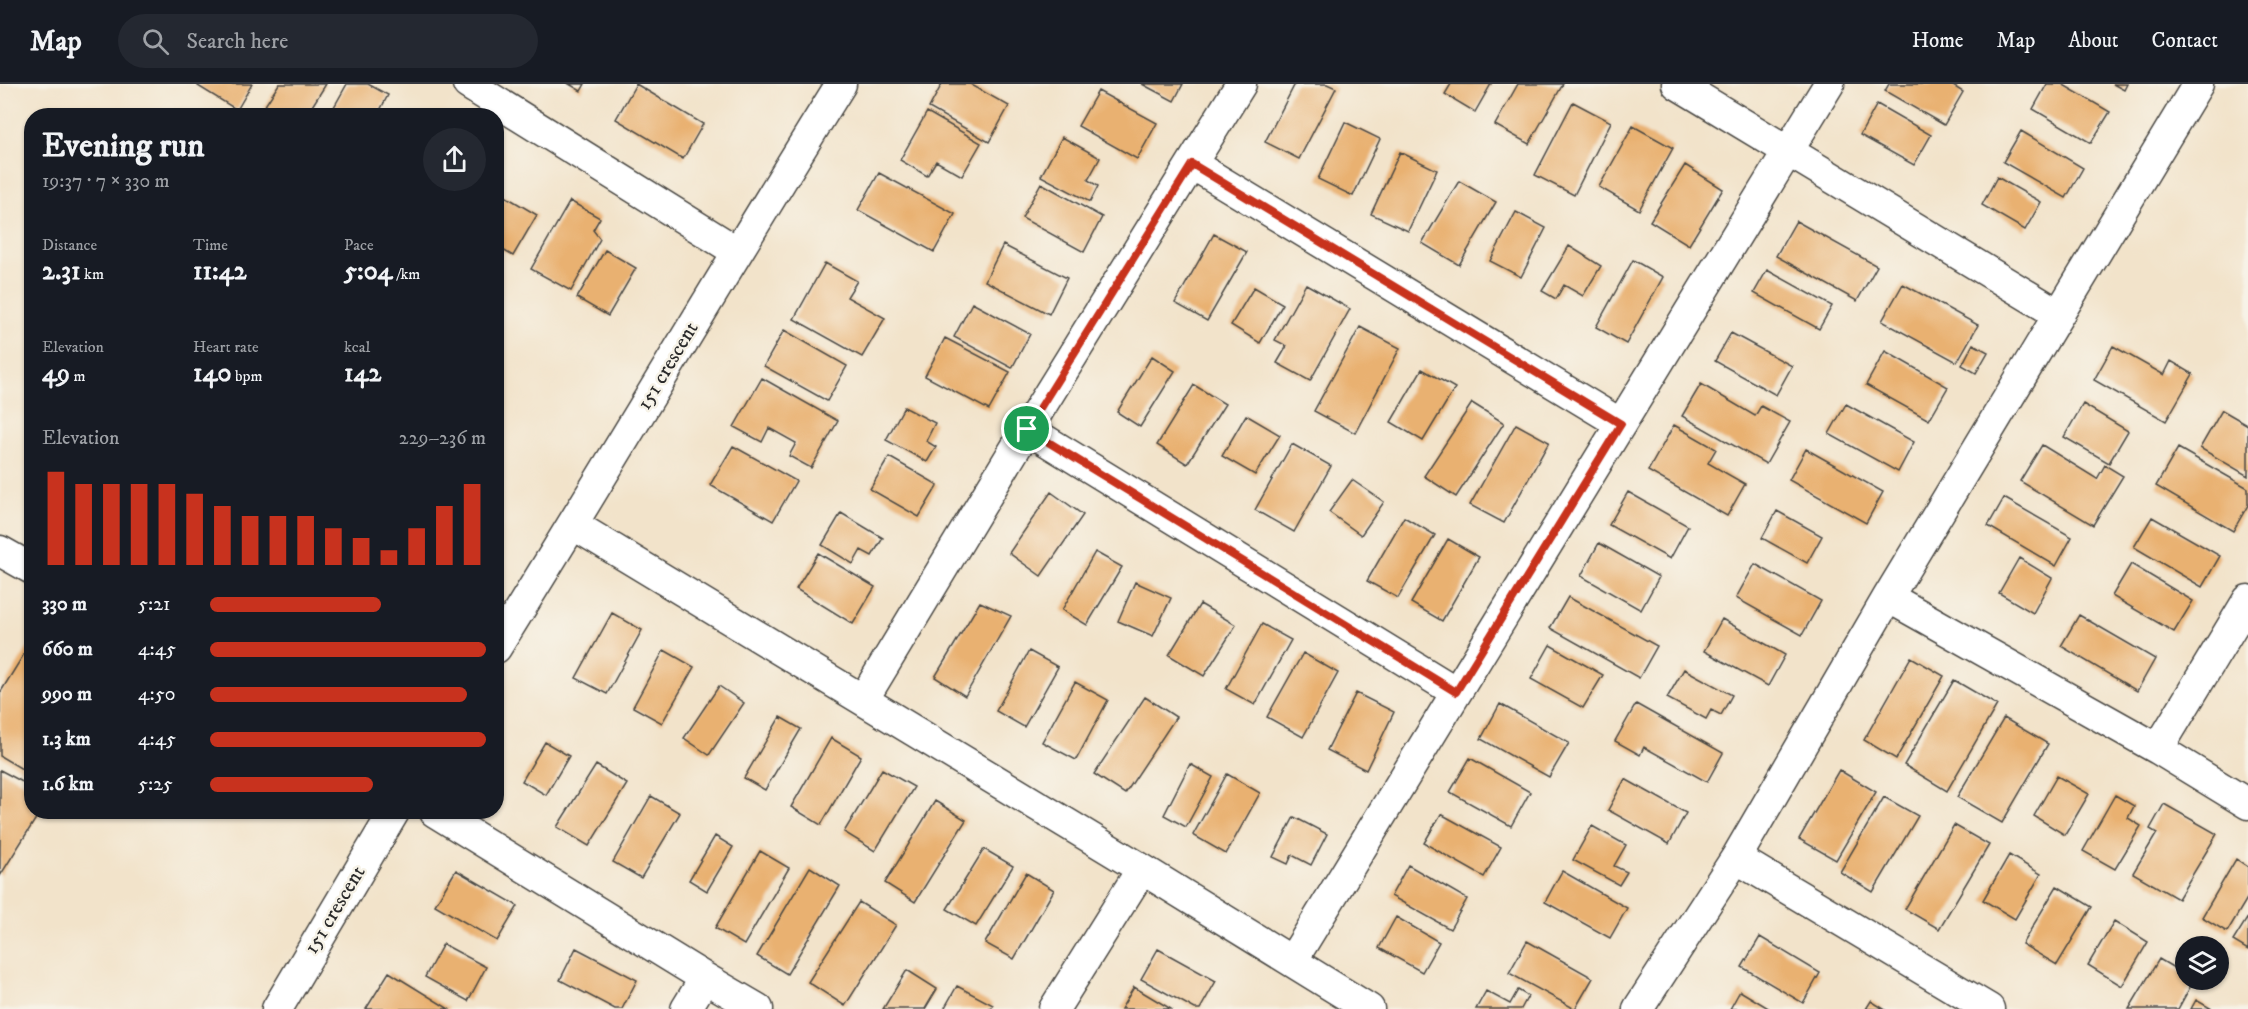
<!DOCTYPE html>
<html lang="en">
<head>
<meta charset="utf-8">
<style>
	body { margin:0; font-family:"IM FELL DW Pica",serif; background:#242831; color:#f1f3f6; height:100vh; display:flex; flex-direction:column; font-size:22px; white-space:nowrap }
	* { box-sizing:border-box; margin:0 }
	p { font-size:20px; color:#9ea1a6 }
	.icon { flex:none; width:33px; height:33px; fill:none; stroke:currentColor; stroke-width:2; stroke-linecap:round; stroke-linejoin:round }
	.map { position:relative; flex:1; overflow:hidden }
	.drawer { position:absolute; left:24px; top:24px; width:480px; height:711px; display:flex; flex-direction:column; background:#171b24; border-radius:24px; box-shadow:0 2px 4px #0004 }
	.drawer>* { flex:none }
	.tools { position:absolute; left:2175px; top:852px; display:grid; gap:12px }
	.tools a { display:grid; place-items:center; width:54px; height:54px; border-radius:50%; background:#171b24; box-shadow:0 2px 4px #0004; font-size:30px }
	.pin { position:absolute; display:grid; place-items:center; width:51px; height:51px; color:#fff; margin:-26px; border:3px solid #fff; border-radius:50%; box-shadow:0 2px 6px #0007 }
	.round { display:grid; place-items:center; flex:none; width:63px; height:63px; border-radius:32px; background:#242831 }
	.head { display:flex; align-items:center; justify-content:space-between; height:102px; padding:0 18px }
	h1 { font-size:33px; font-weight:800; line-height:45px }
	.figures { display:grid; grid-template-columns:repeat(3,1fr); gap:9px; height:102px; padding:6px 18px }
	.figures div { display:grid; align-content:center }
	.figures b { font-size:26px; font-weight:800 }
	.figures small { font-size:16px; font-weight:400 }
	.figures p { font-size:16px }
	.chart { height:168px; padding:12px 18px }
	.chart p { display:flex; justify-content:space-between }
	.chart svg { width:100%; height:108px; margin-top:6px; stroke:#c8321e; stroke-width:6 }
	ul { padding:0 18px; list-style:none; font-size:20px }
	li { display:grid; grid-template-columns:96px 72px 1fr; align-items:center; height:45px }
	li i { height:15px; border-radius:8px; background:#c8321e }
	header { display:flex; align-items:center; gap:36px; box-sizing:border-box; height:84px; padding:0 30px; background:#171b24; border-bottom:2px solid #363941 }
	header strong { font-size:28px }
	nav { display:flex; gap:33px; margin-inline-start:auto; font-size:21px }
	.search { width:420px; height:54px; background:#242831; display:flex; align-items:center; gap:15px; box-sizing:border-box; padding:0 21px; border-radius:33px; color:#9ea1a6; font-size:22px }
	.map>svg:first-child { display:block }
	.building { fill:#e9b171 }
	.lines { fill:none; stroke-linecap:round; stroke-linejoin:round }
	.minor-casing { stroke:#494743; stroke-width:33 }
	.minor { stroke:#fff; stroke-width:30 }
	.route-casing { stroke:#fff; stroke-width:12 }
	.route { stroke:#c8321e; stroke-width:8 }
	.labels { text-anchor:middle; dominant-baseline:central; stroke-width:5; stroke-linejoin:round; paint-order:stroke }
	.street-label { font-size:21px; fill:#2b2b2b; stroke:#f7f3e8 }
</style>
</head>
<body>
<header>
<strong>Map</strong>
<div class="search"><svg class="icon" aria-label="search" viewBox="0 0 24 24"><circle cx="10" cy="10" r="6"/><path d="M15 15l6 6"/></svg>Search here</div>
<nav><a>Home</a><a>Map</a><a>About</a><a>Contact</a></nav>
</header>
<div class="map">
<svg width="2248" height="925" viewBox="0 0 2248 925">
	<rect width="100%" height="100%" fill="#f7f3e8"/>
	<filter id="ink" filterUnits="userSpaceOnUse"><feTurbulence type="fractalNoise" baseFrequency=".0167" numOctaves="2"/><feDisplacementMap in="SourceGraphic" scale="12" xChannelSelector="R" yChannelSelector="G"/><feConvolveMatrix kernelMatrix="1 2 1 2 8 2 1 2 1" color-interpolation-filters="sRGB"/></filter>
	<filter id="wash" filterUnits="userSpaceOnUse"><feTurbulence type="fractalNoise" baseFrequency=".008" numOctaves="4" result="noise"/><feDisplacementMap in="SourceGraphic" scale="24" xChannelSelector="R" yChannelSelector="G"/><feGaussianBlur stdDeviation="1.35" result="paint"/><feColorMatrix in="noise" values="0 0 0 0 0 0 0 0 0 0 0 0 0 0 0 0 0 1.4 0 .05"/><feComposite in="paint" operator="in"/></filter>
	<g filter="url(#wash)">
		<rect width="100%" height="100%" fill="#f2e3ca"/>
		<g id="blocks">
			<path class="building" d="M199,0H252L237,26L198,2Z
				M279,0H326L306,32H276L264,23Z
				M347,0H368L388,11L377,32H329Z
				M569,0H585L581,7Z
				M636,0L703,40L683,75L616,35Z
				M942,0H970L1009,22L989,58L929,24Z
				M1142,0H1183L1174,17Z
				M1295,0H1327L1336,4L1299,75L1265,58Z
				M1451,0H1491L1475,28L1445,10Z
				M1518,0H1563L1529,60L1495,41Z
				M1889,0H1950L1963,8L1944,41L1885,7Z
				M2047,0H2062L2110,28L2091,59L2033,25Z
				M2113,0H2127L2124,6Z
				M1098,7L1157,39L1137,75L1078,42Z
				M1573,18L1611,38L1574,111L1535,91Z
				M1877,20L1931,51L1914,81L1860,51Z
				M927,28L981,59L962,92L936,77L927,92L900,76Z
				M1345,38L1380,55L1353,112L1318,95Z
				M1633,42L1673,64L1639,126L1599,103Z
				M2021,47L2083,84L2066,114L2003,78Z
				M1062,53L1100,74L1088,96L1098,102L1090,118L1041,92Z
				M1400,68L1437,86L1408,147L1371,130Z
				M1685,81L1723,105L1689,161L1650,137Z
				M879,89L955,130L934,168L858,126Z
				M1997,93L2041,118L2025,146L1982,121Z
				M1459,97L1496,118L1459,181L1422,159Z
				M1041,99L1102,133L1084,168L1022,134Z
				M505,112L537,131L513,172L496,162V127Z
				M570,117L600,134L593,146L600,155L571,207L531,185Z
				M1516,128L1546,144L1521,193L1490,177Z
				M1796,137L1877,182L1857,217L1776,172Z
				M1214,150L1247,168L1207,237L1175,219Z
				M1003,161L1067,194L1049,230L985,197Z
				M1569,162L1601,182L1583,212L1564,201L1556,215L1542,207Z
				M605,166L636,184L608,232L577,214Z
				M1633,176L1663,193L1626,260L1596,243Z
				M825,179L857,197L847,213L885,234L862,273L794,235Z
				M1767,186L1832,222L1819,245L1754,209Z
				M1306,200L1350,225L1310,297L1277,279L1287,262L1275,256Z
				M1903,200L1978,241L1957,278L1882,237Z
				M1254,203L1283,220L1260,259L1231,241Z
				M972,219L1030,250L1012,284L954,253Z
				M1360,243L1400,264L1355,349L1314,327Z
				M784,246L847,282L827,317L764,282Z
				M1731,249L1792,282L1776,311L1715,277Z
				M945,254L1010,288L989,326L925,292Z
				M1973,260L1988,268L1976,289L1962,281Z
				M2113,262L2164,291L2171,277L2193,290L2166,337L2094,296Z
				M1885,267L1948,303L1929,336L1866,301Z
				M1152,272L1175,287L1140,343L1117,328Z
				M1422,285L1455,304L1423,357L1391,338Z
				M762,294L838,337L811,384L789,372L796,359L769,344L762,358L734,343Z
				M1701,300L1755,332L1761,322L1790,338L1766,380L1682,332Z
				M1194,301L1225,320L1187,380L1157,361Z
				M1472,319L1504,339L1456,413L1424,392Z
				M1846,320L1914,358L1898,388L1829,350Z
				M2083,320L2128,347L2109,379L2064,353Z
				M904,323L935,339L926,357L936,363L927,378L886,356Z
				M2222,326L2248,341V392L2200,364Z
				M1246,331L1280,351L1255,391L1222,372Z
				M1516,340L1549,358L1504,439L1470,421Z
				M1674,341L1716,365L1708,379L1745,400L1727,432L1648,387Z
				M1292,360L1331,382L1294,448L1255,426Z
				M2042,361L2097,395L2105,381L2123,392L2093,441L2020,397Z
				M733,362L796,397L773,437L710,401Z
				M2178,364L2248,404V421L2233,447L2156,402Z
				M1806,365L1883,408L1866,439L1789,396Z
				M889,373L938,401L919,433L870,405Z
				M1352,396L1384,418L1361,451L1329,428Z
				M1051,408L1083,431L1041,492L1009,469Z
				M1628,408L1688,442L1670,475L1609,441Z
				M2004,414L2072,453L2056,482L1988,442Z
				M1777,427L1822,452L1807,479L1762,454Z
				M841,429L883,454L872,472L861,466L853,480L822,461Z
				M1404,433L1435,451L1398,514L1367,497Z
				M2152,433L2220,472L2202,503L2134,463Z
				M1448,455L1479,473L1442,537L1411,519Z
				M1599,459L1659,493L1641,526L1581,492Z
				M1095,468L1122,483L1087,541L1062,526Z
				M818,469L875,503L853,540L796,505Z
				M2019,474L2052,494L2033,529L1999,509Z
				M1755,480L1821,517L1802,551L1736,514Z
				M2131,480L2193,517L2174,548L2112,512Z
				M1135,498L1171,514L1153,552L1118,537Z
				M1568,513L1657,562L1639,594L1550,544Z
				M980,518L1011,532L965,612L935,593Z
				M1200,520L1236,541L1204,592L1169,571Z
				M612,529L642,546L607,610L576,594Z
				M2079,531L2155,575L2137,607L2061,562Z
				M1722,535L1785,571L1768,602L1704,567Z
				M1262,540L1291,556L1255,621L1226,605Z
				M32,557V691L0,672V609Z
				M1550,561L1603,591L1583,624L1531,595Z
				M664,566L694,583L662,639L633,623Z
				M1029,567L1058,583L1024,643L996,627Z
				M1303,569L1338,589L1303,653L1267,633Z
				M1911,573L1944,592L1896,675L1864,656Z
				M1684,585L1732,611L1721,631L1711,626L1706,635L1667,614Z
				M1954,596L1997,621L1947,707L1904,681Z
				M1075,598L1108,616L1076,676L1042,658Z
				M719,602L744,619L709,671L684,654Z
				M1356,609L1394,628L1366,686L1327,666Z
				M1145,613L1176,633L1125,710L1094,690Z
				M1500,620L1569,659L1549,693L1481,655Z
				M1636,620L1723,669L1707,698L1644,663L1640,671L1615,657Z
				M780,633L801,645L765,706L744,694Z
				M2004,634L2048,660L2002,739L1957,713Z
				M831,654L861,672L821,741L791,723Z
				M545,658L569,672L546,711L522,697Z
				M1470,674L1530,708L1511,742L1450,708Z
				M1190,680L1213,693L1186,743L1164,731Z
				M596,681L627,700L589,762L557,743Z
				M882,685L914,703L875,767L844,748Z
				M0,686L32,703V728H40L0,792Z
				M1839,686L1876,708L1836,776L1799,755Z
				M1227,690L1260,709L1226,770L1193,751Z
				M2057,692L2089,710L2065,751L2034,732Z
				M1625,695L1686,729L1669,760L1608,726Z
				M2115,711L2134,722L2128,734L2141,742L2115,785L2083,767Z
				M651,712L680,729L641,794L613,778Z
				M1884,713L1918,732L1873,808L1840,788Z
				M935,717L966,736L915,818L885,799Z
				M2164,720L2217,750L2178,815L2133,789L2157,749L2150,745Z
				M1441,730L1501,763L1484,793L1424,759Z
				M1294,733L1327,750L1311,781L1292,771L1288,780L1273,773Z
				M1954,741L1989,761L1939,845L1905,825Z
				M1592,742L1626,761L1614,782L1627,788L1619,801L1573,776Z
				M715,752L733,763L707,807L689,796Z
				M984,765L1013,782L976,842L947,825Z
				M760,767L789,784L744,861L715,844Z
				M2009,771L2041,790L2015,835L1983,816Z
				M2236,775L2248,783V813L2227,848L2202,833Z
				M1408,781L1467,815L1450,845L1391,812Z
				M810,783L840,802L787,890L757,872Z
				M456,786L518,822L497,857L435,821Z
				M1562,787L1627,824L1610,854L1545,818Z
				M1026,789L1054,806L1014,875L985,859Z
				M2057,802L2092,823L2057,881L2022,860Z
				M859,818L896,841L845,922L808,898Z
				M1396,833L1439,858L1422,888L1379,864Z
				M2248,833V866L2233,857Z
				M2114,837L2148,858L2122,902L2088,881Z
				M1760,853L1820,889L1803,919L1742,883Z
				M1527,857L1593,894L1575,925L1509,889Z
				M443,860L486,883L468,917L425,893Z
				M576,864L637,896L622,925H615L560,896Z
				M1158,865L1216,897L1200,925H1195L1141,895Z
				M2159,875L2186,891V896H2194L2178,925H2129Z
				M907,886L937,905L925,925H883Z
				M389,888L449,925H366Z
				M957,902L993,921L991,925H944Z
				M1134,903L1171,925H1121Z
				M1518,906L1528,912L1521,925H1476L1486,907L1510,920Z
				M1740,907L1770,925H1730Z
				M2196,916L2212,925H2191Z
				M1871,917L1884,925H1866Z"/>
		</g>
	</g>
	<g filter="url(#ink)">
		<use href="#blocks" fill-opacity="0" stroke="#494743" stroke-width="1.5"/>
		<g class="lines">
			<g class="minor-casing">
				<path id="minor" d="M468,0L736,167
					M1241,0L1027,345L1456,608
					M1677,0L2058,230
					M1192,80L1621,340
					M574,441L1142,785L1054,925
					M0,467L32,485
					M1888,513L2158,665L2248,720
					M496,564C613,377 724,187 841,0
					M863,616L1027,345
					M2158,665L2248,516
					M435,728L705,894L686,925
					M1736,774L1989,925
					M1142,785L1369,925
					M1292,877L1829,0
					M705,894L758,925
					M277,925L394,728
					M1638,925L1736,774L1888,513L2198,0"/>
			</g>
			<use href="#minor" class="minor"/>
		</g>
	</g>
	<g class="lines" filter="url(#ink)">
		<g class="route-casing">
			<path id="route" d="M1192,80L1621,340L1456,608L1027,345Z"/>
		</g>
		<use href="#route" class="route"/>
	</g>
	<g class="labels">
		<g class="street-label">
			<text transform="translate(668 282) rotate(-59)">151 crescent</text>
			<text transform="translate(335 826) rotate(-59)">151 crescent</text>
		</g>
	</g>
</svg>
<div class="tools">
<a><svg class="icon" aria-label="layers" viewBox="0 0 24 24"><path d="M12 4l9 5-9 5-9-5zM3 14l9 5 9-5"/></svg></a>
</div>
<div class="pin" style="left:1027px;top:345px;background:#1e9e55"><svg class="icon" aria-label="arrive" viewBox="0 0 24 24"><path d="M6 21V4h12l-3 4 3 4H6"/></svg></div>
<section class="drawer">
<div class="head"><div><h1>Evening run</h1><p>19:37 · 7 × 330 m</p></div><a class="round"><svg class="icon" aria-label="share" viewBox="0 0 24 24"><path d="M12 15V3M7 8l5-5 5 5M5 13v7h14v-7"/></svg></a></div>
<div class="figures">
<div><p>Distance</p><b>2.31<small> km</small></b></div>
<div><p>Time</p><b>11:42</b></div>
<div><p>Pace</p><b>5:04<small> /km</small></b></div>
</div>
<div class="figures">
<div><p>Elevation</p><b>49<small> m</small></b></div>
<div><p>Heart rate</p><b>140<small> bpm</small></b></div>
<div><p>kcal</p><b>142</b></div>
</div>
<div class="chart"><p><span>Elevation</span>229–236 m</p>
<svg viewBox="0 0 160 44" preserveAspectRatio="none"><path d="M5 44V6M15 44V11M25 44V11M35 44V11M45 44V11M55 44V15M65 44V20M75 44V24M85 44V24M95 44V24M105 44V29M115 44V33M125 44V38M135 44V29M145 44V20M155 44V11"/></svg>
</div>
<ul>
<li><b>330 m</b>5:21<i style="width:62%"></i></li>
<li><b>660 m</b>4:45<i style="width:100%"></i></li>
<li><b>990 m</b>4:50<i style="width:93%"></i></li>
<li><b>1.3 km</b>4:45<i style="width:100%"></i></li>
<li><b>1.6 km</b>5:25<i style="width:59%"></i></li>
</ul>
</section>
</div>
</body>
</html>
